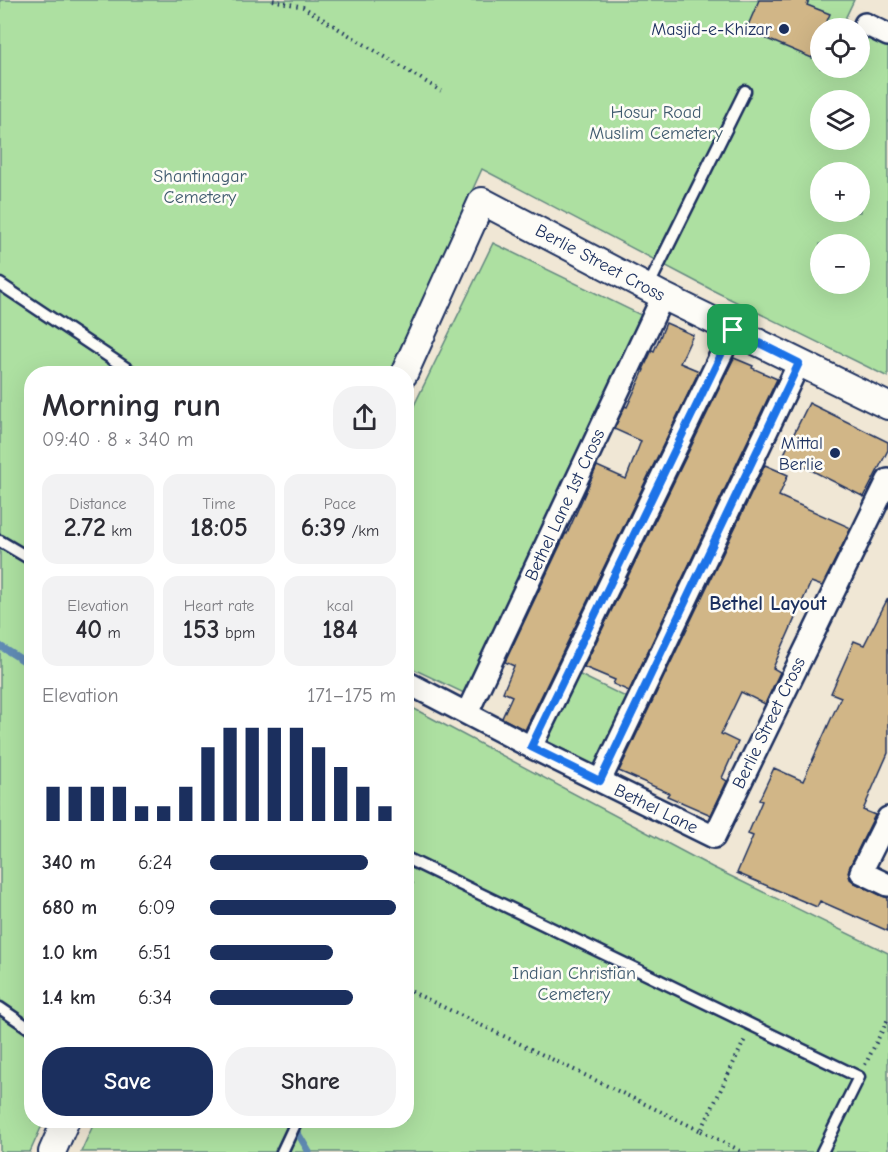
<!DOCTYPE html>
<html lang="en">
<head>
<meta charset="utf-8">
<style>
	body { margin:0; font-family:"Comic Neue",sans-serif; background:#f2f2f3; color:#2b2b33; height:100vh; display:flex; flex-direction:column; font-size:22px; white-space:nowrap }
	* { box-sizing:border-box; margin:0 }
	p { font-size:20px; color:#7c7c81 }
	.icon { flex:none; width:33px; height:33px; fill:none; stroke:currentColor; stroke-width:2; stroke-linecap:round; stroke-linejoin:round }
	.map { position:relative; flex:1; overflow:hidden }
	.side { position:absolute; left:24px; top:366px; width:390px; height:762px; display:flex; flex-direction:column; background:#fff; border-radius:24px; box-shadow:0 6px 24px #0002 }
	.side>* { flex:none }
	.controls { position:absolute; left:810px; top:18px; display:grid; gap:12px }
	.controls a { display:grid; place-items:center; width:60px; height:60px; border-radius:50%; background:#fff; box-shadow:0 6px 24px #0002; font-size:30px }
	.pin { position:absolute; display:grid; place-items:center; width:51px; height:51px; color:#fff; margin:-26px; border-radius:12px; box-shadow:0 3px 9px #0006 }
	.round { display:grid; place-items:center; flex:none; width:63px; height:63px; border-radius:24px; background:#f2f2f3 }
	.overview { display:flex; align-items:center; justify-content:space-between; height:102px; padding:0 18px }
	h1 { font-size:33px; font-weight:600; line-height:45px }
	.figures { display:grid; grid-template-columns:repeat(3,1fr); gap:9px; height:102px; padding:6px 18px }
	.figures div { display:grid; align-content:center; border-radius:15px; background:#f2f2f3; text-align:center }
	.figures b { font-size:26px; font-weight:600 }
	.figures small { font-size:16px; font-weight:400 }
	.figures p { font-size:16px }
	.chart { height:168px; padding:12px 18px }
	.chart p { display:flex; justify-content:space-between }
	.chart svg { width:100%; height:108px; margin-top:6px; stroke:#1b2f5e; stroke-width:6 }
	.action { display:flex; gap:12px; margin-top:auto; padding:12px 18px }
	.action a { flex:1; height:69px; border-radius:24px; background:#1b2f5e; color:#fff; font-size:24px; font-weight:600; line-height:69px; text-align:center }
	.action a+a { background:#f2f2f3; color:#2b2b33 }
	ul { padding:0 18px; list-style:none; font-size:20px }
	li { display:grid; grid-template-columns:96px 72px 1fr; align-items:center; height:45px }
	li i { height:15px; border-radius:8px; background:#1b2f5e }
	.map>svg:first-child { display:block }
	.green { fill:#ade0a1; stroke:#648880; stroke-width:1.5; fill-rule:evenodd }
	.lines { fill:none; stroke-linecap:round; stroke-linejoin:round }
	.stream { stroke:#608bb4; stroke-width:7 }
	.building { fill:#d1b687; stroke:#1b2f5e; stroke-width:1.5 }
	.service-casing { stroke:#1b2f5e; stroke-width:15 }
	.minor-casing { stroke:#1b2f5e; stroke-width:26 }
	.tertiary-casing { stroke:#1b2f5e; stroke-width:30 }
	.path { stroke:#1b2f5e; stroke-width:4; stroke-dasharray:1.5 4.5; stroke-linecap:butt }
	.service { stroke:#fdfcf7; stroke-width:10 }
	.minor { stroke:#fdfcf7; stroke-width:21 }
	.tertiary { stroke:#fdfcf7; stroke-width:26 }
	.route-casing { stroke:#fff; stroke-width:12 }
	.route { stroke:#1a73e8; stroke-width:8 }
	.poi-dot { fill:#1b2f5e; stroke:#fdfcf7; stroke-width:2 }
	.labels { text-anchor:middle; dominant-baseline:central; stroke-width:5; stroke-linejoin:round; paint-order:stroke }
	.poi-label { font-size:18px; fill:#1b2f5e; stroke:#fdfcf7; text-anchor:end }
	.park-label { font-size:18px; fill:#405b6f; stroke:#fdfcf7 }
	.street-label { font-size:18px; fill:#1b2f5e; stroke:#fdfcf7 }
	.neighbourhood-label { font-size:20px; font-weight:bold; fill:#1b2f5e; stroke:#fdfcf7 }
</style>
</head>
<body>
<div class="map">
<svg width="888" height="1152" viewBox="0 0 888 1152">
	<rect width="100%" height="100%" fill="#f0e7d5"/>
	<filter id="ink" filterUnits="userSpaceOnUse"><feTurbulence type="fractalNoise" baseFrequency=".0167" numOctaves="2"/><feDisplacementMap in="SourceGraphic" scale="12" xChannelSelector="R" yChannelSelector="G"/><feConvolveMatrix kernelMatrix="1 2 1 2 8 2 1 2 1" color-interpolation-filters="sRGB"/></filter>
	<g filter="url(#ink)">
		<path class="green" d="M0,0H854L843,23L854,28H820V68H860V31L888,45V377L712,290L482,169L389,373L32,374V1120L44,1121L30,1152H0ZM820,100H860V140H820ZM820,172H860V212H820ZM820,244H860V284H820Z
			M493,243L645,317L464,693L407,666L406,422Z
			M574,672L632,700L597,773L539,744Z
			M407,705L712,867L888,953V1152H81L95,1121L406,1120Z"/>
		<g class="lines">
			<path class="stream" d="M0,646L32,666
				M290,1120L309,1152"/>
		</g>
		<path class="building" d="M759,0H809L807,5L830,14L824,28H820V37L812,58L746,30Z
			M666,323L693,335L680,363L699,371L525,730L502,718L512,696L503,692L514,666L505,662L566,533L567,534L597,466L626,479L641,441L614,429L625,406L627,407L644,370H643L652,350L654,351Z
			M734,358L753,366L752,368L777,379L629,691L613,684L615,680L584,667Z
			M809,403L888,442V450L864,497L783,456Z
			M765,465L788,475L779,496L851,528L822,586L811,582L773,668L780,672L765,704L741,692L721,734L738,742L722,778L727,781L711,815L667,796L669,793L619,771Z
			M888,598V753L863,810L875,815L850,866L848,872L850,879L855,883L882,896L888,898V931L820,901L817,907L737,873L753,836L748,834L762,801L759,800L774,768L803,781L841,697L831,693L854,641L864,645Z"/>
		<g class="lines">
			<g class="service-casing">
				<path id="service" d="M0,284L135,374
					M648,287L745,91
					M0,541L32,560
					M406,858L859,1077L822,1152
					M0,1008L32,1030
					M282,1152L297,1120"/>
			</g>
			<g class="minor-casing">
				<path id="minor" d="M865,24L888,35
					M406,682L531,747L714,837L888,480
					M467,713L663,296
					M531,747L733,330
					M600,781L799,363
					M888,818L861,872L888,885"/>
			</g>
			<g class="tertiary-casing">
				<path id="tertiary" d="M404,374L482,201L663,296L888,406
					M52,1152L66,1120"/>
			</g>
			<path class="path" d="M273,0L303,7L441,91
				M406,894L414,879
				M406,989L701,1131L746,1037
				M865,1065L888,1019
				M701,1131L743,1152"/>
			<use href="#service" class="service"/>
			<use href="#minor" class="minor"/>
			<use href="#tertiary" class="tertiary"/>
		</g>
	</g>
	<g class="lines" filter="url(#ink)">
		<g class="route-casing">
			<path id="route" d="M733,330L799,363L600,781L531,747Z"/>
		</g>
		<use href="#route" class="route"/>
	</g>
	<g class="poi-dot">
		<circle cx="784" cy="29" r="6"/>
		<circle cx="835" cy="453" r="6"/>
	</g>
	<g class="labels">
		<g class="poi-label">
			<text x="772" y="29">Masjid-e-Khizar</text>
			<text x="823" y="443">Mittal<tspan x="823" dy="21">Berlie</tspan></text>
		</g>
		<g class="park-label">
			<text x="656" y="112">Hosur Road<tspan x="656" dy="21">Muslim Cemetery</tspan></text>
			<text x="200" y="176">Shantinagar<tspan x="200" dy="21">Cemetery</tspan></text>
			<text x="574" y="973">Indian Christian<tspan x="574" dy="21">Cemetery</tspan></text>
		</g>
		<g class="street-label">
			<text transform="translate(600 263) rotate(28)">Berlie Street Cross</text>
			<text transform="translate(565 505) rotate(-65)">Bethel Lane 1st Cross</text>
			<text transform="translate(769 723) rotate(-64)">Berlie Street Cross</text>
			<text transform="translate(656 809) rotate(26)">Bethel Lane</text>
		</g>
		<g class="neighbourhood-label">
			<text x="768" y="603">Bethel Layout</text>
		</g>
	</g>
</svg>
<div class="controls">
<a><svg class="icon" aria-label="locate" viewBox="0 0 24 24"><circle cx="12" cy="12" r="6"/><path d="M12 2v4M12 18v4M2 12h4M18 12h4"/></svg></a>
<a><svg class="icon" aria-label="layers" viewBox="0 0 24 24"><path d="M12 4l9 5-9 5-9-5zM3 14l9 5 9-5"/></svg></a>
<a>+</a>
<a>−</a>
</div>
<div class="pin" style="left:733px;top:330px;background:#1e9e55"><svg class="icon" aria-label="arrive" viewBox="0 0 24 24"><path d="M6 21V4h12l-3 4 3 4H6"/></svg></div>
<section class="side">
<div class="overview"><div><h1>Morning run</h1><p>09:40 · 8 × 340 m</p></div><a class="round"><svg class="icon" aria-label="share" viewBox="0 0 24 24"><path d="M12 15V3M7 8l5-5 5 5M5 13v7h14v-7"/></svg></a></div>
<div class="figures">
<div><p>Distance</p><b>2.72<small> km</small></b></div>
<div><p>Time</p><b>18:05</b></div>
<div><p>Pace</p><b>6:39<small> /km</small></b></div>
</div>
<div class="figures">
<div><p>Elevation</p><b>40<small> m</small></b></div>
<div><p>Heart rate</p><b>153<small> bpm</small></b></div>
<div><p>kcal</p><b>184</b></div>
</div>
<div class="chart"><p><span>Elevation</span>171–175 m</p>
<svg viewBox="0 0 160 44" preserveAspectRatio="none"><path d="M5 44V30M15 44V30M25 44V30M35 44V30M45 44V38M55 44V38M65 44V30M75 44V14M85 44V6M95 44V6M105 44V6M115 44V6M125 44V14M135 44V22M145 44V30M155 44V38"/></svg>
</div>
<ul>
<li><b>340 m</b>6:24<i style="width:85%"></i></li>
<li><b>680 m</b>6:09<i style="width:100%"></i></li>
<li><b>1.0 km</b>6:51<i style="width:66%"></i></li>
<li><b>1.4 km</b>6:34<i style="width:77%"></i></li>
</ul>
<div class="action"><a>Save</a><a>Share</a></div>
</section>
</div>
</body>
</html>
